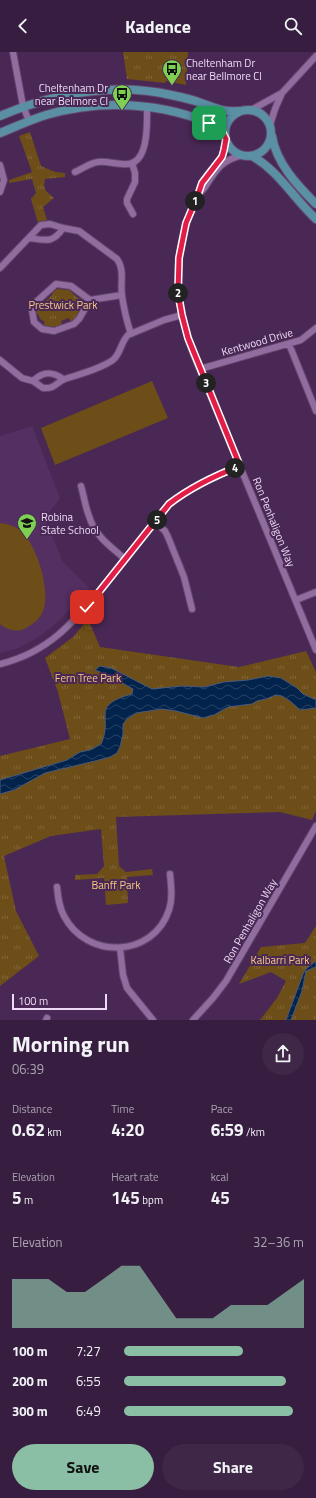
<!DOCTYPE html>
<html lang="en">
<head>
<meta charset="utf-8">
<style>
	body { margin:0; font-family:"Titillium Web",sans-serif; background:#3e2747; color:#f1f3f6; height:100vh; display:flex; flex-direction:column; font-size:15px; white-space:nowrap }
	* { box-sizing:border-box; margin:0 }
	p { font-size:13px; color:#aaa2b1 }
	.icon { flex:none; width:22px; height:22px; fill:none; stroke:currentColor; stroke-width:2; stroke-linecap:round; stroke-linejoin:round }
	.map { position:relative; height:968px; overflow:hidden }
	.sheet { display:flex; flex-direction:column; background:#371e40; flex:1 }
	.sheet>* { flex:none }
	.scale { position:absolute; left:12px; bottom:10px; width:95px; box-sizing:border-box; padding-left:4px; border:2px solid #eedaf6; border-top:0; font-size:11px; line-height:14px; white-space:nowrap; color:#eedaf6; -webkit-text-stroke:3px #492855; paint-order:stroke }
	.pin { position:absolute; display:grid; place-items:center; width:34px; height:34px; color:#fff; margin:-17px; border-radius:8px; box-shadow:0 2px 6px #0006 }
	.km { position:absolute; width:20px; height:20px; margin:-10px; border-radius:50%; background:#222; color:#fff; font-size:11px; line-height:20px; text-align:center }
	.round { display:grid; place-items:center; flex:none; width:42px; height:42px; border-radius:21px; background:#3e2747 }
	.summary { display:flex; align-items:center; justify-content:space-between; height:68px; padding:0 12px }
	h1 { font-size:22px; font-weight:700; line-height:30px }
	.stats { display:grid; grid-template-columns:repeat(3,1fr); gap:6px; height:68px; padding:4px 12px }
	.stats div { display:grid; align-content:center }
	.stats b { font-size:17px; font-weight:700 }
	.stats small { font-size:11px; font-weight:400 }
	.stats p { font-size:11px }
	.chart { height:112px; padding:8px 12px }
	.chart p { display:flex; justify-content:space-between }
	.chart svg { width:100%; height:72px; margin-top:4px; fill:#8abfa5; opacity:.7 }
	.primary-button { display:flex; gap:8px; margin-top:auto; padding:8px 12px }
	.primary-button a { flex:1; height:46px; border-radius:24px; background:#8abfa5; color:#111; font-size:16px; font-weight:700; line-height:46px; text-align:center }
	.primary-button a+a { background:#3e2747; color:#f1f3f6 }
	ul { padding:0 12px; list-style:none; font-size:13px }
	li { display:grid; grid-template-columns:64px 48px 1fr; align-items:center; height:30px }
	li i { height:10px; border-radius:5px; background:#8abfa5 }
	header { display:flex; justify-content:space-between; align-items:center; height:52px; padding:0 12px; background:#371e40; font-size:18px; font-weight:700 }
	.map>svg:first-child { display:block }
	.built { fill:#542f62 }
	.grass { fill:url(#grass-tufts) }
	.pitch { fill:#6d4d18 }
	.water { fill:url(#water-waves); stroke:#495a7e }
	.lines { fill:none; stroke-linecap:round; stroke-linejoin:round }
	.minor-casing { stroke:#64476e; stroke-width:8 }
	.major-casing { stroke:#64476e; stroke-width:10 }
	.minor { stroke:#906d9e; stroke-width:6 }
	.major { stroke:#5a8fa4; stroke-width:8 }
	.route-casing { stroke:#fff; stroke-width:8 }
	.route { stroke:#e11d48; stroke-width:5 }
	.labels { text-anchor:middle; dominant-baseline:central; stroke-width:4; stroke-linejoin:round; paint-order:stroke }
	.poi-label { font-size:11px; fill:#eedaf6; stroke:#492855; text-anchor:start }
	.park-label { font-size:11px; fill:#f6c782; stroke:#492855 }
	.street-label { font-size:11px; fill:#eedaf6; stroke:#492855 }
</style>
</head>
<body>
<header><svg class="icon" aria-label="back" viewBox="0 0 24 24"><path d="M15 5l-7 7 7 7"/></svg>Kadence<svg class="icon" aria-label="search" viewBox="0 0 24 24"><circle cx="10" cy="10" r="6"/><path d="M15 15l6 6"/></svg></header>
<div class="map">
<svg width="316" height="968" viewBox="0 0 316 968">
	<defs>
		<pattern id="grass-tufts" width="24" height="20" patternUnits="userSpaceOnUse"><rect width="24" height="20" fill="#6d4d18"/><path d="M3 7l-1-3M5 7V3M7 7l1-3M15 17l-1-3M17 17v-4M19 17l1-3" fill="none" stroke="#82663a"/></pattern>
		<pattern id="water-waves" width="16" height="10" patternUnits="userSpaceOnUse"><rect width="16" height="10" fill="#02234b"/><path d="M0 5q4-4 8 0t8 0" fill="none" stroke="#274266"/></pattern>
	</defs>
	<rect width="100%" height="100%" fill="#492855"/>
	<path class="built" d="M32,374L60,446L45,466L63,510L89,536L60,568L39,585L16,597L0,601V384Z"/>
	<path class="grass" d="M123,0H188L186,33L166,29L165,31L127,27Z
		M30,80L41,114L55,120L65,121V125L45,127L44,134L46,139L54,146L43,155L47,168L38,171L31,147L36,141L32,127L9,131V128L32,120L19,84Z
		M57,237L69,238L79,247L81,246L83,248C83,256 78,265 71,270L69,266L61,269L62,273L52,275L43,273L45,270L40,267L38,262L36,263L38,255L41,251L43,252L53,242L52,241Z
		M88,567L100,595L239,615L306,599L316,620V759L312,768L280,760L116,765L119,814L126,820L152,817L153,823L127,825L128,851L106,853L104,826L75,828V823L97,822L104,814L101,777L51,784L4,804L16,859L39,904L0,934V704L70,687L58,640L45,606L73,585Z
		M316,874V968H260L277,946L286,929L271,920L239,932L261,895L305,891Z"/>
	<path class="pitch" d="M152,329L168,366L55,413L41,376Z
		M0,471C8,472 16,474 22,480C37,494 51,539 43,559C40,567 33,572 26,576C18,581 7,578 0,572Z"/>
	<path class="water" d="M100,614L111,616L152,637L182,634L204,635L224,630L248,628L268,624L281,626L297,636L303,642L314,647H316V656L300,658L290,649L282,644L276,643L266,647L257,649L252,652L228,655L214,663L203,666L176,659L162,657L136,661L127,667L123,672V682L120,695L117,701L110,705L95,709L45,721L14,738L0,742V728L67,708L80,700L90,698L101,692C114,664 89,654 132,642L133,637L110,624L95,618Z
		M316,909V915L306,919L302,939L291,968H286L303,922L306,917Z"/>
	<g class="lines">
		<g class="minor-casing">
			<path id="minor" d="M13,0L23,54L29,69
				M251,58L282,41L316,4
				M270,73L275,57L282,41
				M243,103C221,108 216,118 205,135C203,138 200,140 199,142C193,149 191,159 188,167C172,212 177,257 193,301L316,598
				M132,111L135,121V130L127,147V151L133,162
				M0,113L4,128L0,140
				M75,120C82,117 90,111 98,110C114,108 135,122 143,98C148,85 147,68 147,55
				M199,141C201,126 213,118 221,106C225,100 225,93 226,87
				M29,186C45,188 53,192 63,176
				M0,216L41,173L50,172L63,176L79,179L117,207C125,218 120,231 122,244C124,257 127,270 131,282
				M90,248L79,267L74,272L54,279L42,277L34,270L32,258L36,250L56,232L71,234L90,248L122,243
				M289,292L316,359
				M0,308L22,326L33,329L43,336C56,337 56,330 65,327C77,323 104,316 114,307C121,300 121,290 128,283L164,268L182,263
				M200,317L301,288L316,276
				M33,329C43,319 52,319 63,327
				M81,434C84,444 85,454 89,464C95,484 110,494 125,507
				M155,470L165,479L168,485L184,525L192,557
				M296,548L316,540
				M0,612C54,599 78,564 112,524C131,500 150,476 169,452C191,435 214,424 240,414
				M57,835C58,845 59,855 64,864C87,908 153,906 169,858C173,846 171,834 170,822
				M120,896L123,923L127,936L153,968
				M46,968L47,966
				M193,968L213,946L226,929L316,774"/>
		</g>
		<g class="major-casing">
			<path id="major" d="M225 81a23 23 0 1 1 46 0a23 23 0 1 1-46 0Z
				M0,64C55,41 112,30 171,43C181,45 191,47 201,51C216,56 222,60 239,59
				M0,81C15,75 30,68 46,63C101,47 163,50 216,74L220,77L225,85
				M272,84C276,111 298,134 316,152
				M252,104C279,119 294,147 316,167"/>
		</g>
		<use href="#minor" class="minor"/>
		<use href="#major" class="major"/>
	</g>
	<g class="lines">
		<g class="route-casing">
			<path id="route" d="M87,555L169,452C191,435 214,424 240,414L188,286L182,263L178,241L179,206L186,171L198,143L202,131L222,105L224,98L226,87L223,81L216,74L209,71"/>
		</g>
		<use href="#route" class="route"/>
	</g>
	<defs>
		<g id="bus-pin" transform="scale(1)"><path d="M0 17L-7.5 6A9.5 9.5 0 1 1 7.5 6Z" fill="#7ed053" stroke="#492855"/><path d="M-5-6H5V4H4V6H2V4H-2V6H-4V4H-5ZM-3.5-4V0h7V-4ZM-3.5 1.2v1.5H-2V1.2ZM2 1.2v1.5H3.5V1.2Z" fill="#111"/></g>
		<g id="school-pin" transform="scale(1)"><path d="M0 17L-7.5 6A9.5 9.5 0 1 1 7.5 6Z" fill="#7ed053" stroke="#492855"/><path d="M0-5L7-2L0 1L-7-2ZM-4 1L0 2.5L4 1V4Q0 6-4 4Z" fill="#111"/></g>
	</defs>
	<g fill-rule="evenodd">
		<use href="#bus-pin" x="172" y="17"/>
		<use href="#bus-pin" x="122" y="42"/>
		<use href="#school-pin" x="27" y="471"/>
	</g>
	<g class="labels">
		<g class="poi-label">
			<text x="186" y="11">Cheltenham Dr<tspan x="186" dy="13">near Bellmore Cl</tspan></text>
			<text x="108" y="36" text-anchor="end">Cheltenham Dr<tspan x="108" dy="13">near Belmore Cl</tspan></text>
			<text x="41" y="465">Robina<tspan x="41" dy="13">State School</tspan></text>
		</g>
		<g class="park-label">
			<text x="63" y="253">Prestwick Park</text>
			<text x="88" y="626">Fern Tree Park</text>
			<text x="116" y="833">Banff Park</text>
			<text x="280" y="908">Kalbarri Park</text>
		</g>
		<g class="street-label">
			<text transform="translate(257 290) rotate(-16)">Kentwood Drive</text>
			<text transform="translate(274 470) rotate(68)">Ron Penhaligon Way</text>
			<text transform="translate(250 869) rotate(-60)">Ron Penhaligon Way</text>
		</g>
	</g>
</svg>
<div class="scale">100 m</div>
<div class="pin" style="left:209px;top:71px;background:#1e9e55"><svg class="icon" aria-label="arrive" viewBox="0 0 24 24"><path d="M6 21V4h12l-3 4 3 4H6"/></svg></div>
<div class="pin" style="left:87px;top:555px;background:#d93025"><svg class="icon" aria-label="check" viewBox="0 0 24 24"><path d="M5 12l5 5 9-10"/></svg></div>
<b class="km" style="left:195px;top:149px">1</b>
<b class="km" style="left:178px;top:241px">2</b>
<b class="km" style="left:206px;top:331px">3</b>
<b class="km" style="left:235px;top:416px">4</b>
<b class="km" style="left:157px;top:468px">5</b>
</div>
<section class="sheet">
<div class="summary"><div><h1>Morning run</h1><p>06:39</p></div><a class="round"><svg class="icon" aria-label="share" viewBox="0 0 24 24"><path d="M12 15V3M7 8l5-5 5 5M5 13v7h14v-7"/></svg></a></div>
<div class="stats">
<div><p>Distance</p><b>0.62<small> km</small></b></div>
<div><p>Time</p><b>4:20</b></div>
<div><p>Pace</p><b>6:59<small> /km</small></b></div>
</div>
<div class="stats">
<div><p>Elevation</p><b>5<small> m</small></b></div>
<div><p>Heart rate</p><b>145<small> bpm</small></b></div>
<div><p>kcal</p><b>45</b></div>
</div>
<div class="chart"><p><span>Elevation</span>32–36 m</p>
<svg viewBox="0 0 160 44" preserveAspectRatio="none"><path d="M0 44V14L10 14L20 14L30 22L40 22L50 14L60 6L70 6L80 22L90 38L100 38L110 38L120 30L130 30L140 30L150 22L160 14V44z"/></svg>
</div>
<ul>
<li><b>100 m</b>7:27<i style="width:66%"></i></li>
<li><b>200 m</b>6:55<i style="width:90%"></i></li>
<li><b>300 m</b>6:49<i style="width:94%"></i></li>
</ul>
<div class="primary-button"><a>Save</a><a>Share</a></div>
</section>
</body>
</html>
